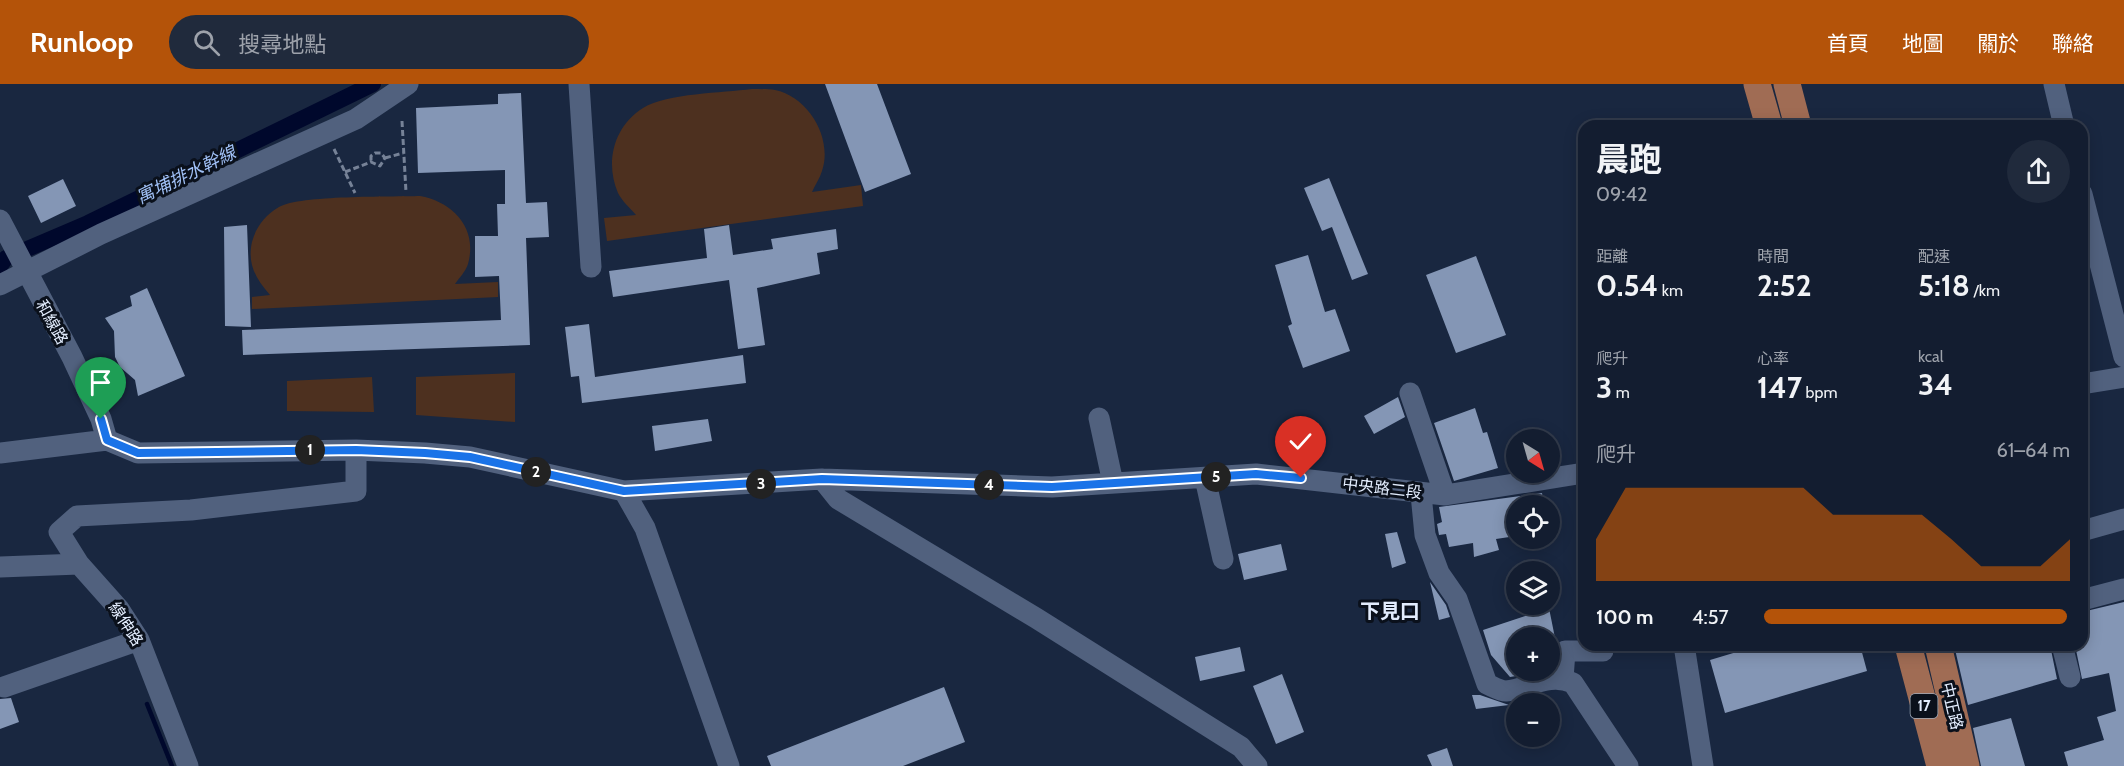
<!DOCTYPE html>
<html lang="zh-TW">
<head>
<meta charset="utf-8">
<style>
	body { margin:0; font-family:Cabin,"Noto Sans TC",sans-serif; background:#202a3c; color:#f1f3f6; height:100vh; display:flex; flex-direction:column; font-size:22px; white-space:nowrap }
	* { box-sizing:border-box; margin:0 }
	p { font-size:20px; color:#9da2ab }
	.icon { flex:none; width:33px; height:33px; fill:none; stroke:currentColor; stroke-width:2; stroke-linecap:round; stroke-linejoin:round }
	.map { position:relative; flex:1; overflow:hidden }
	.details { position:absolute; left:1578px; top:36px; width:510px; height:531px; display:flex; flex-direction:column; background:#131d30; border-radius:18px; box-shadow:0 3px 15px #0003,0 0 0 2px #323b4c }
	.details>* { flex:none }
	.needle { width:39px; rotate:143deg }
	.controls { position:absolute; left:1506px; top:345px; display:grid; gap:12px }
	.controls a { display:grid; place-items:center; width:54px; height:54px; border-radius:50%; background:#131d30; box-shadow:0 3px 15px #0003,0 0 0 2px #323b4c; font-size:30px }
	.pin { position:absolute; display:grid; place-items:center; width:51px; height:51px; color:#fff; margin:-62px -26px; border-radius:50% 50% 50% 0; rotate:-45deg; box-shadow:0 0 6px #0007 }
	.pin .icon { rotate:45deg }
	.km { position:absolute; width:30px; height:30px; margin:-15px; border-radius:50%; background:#222; color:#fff; font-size:16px; line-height:30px; text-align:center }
	.round { display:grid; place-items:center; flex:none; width:63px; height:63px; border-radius:32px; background:#202a3c }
	.headline { display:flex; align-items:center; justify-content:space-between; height:102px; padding:0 18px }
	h1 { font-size:33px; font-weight:700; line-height:45px }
	.stats { display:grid; grid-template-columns:repeat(3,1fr); gap:9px; height:102px; padding:6px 18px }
	.stats div { display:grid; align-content:center }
	.stats b { font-size:30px; font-weight:700 }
	.stats small { font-size:16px; font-weight:400 }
	.stats p { font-size:16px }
	.chart { height:168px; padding:12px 18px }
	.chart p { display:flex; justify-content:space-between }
	.chart svg { width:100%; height:108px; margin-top:6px; fill:#b45309; opacity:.7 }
	ul { padding:0 18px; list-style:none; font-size:20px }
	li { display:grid; grid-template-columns:96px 72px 1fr; align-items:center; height:45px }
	li i { height:15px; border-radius:8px; background:#b45309 }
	header { display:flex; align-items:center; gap:36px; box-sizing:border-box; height:84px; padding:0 30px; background:#b45309; color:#fff }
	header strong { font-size:28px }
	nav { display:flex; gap:33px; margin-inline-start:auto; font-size:21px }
	.search { width:420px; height:54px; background:#202a3c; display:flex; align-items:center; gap:15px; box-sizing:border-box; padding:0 21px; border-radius:33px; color:#9da2ab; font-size:22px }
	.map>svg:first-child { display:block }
	.green { fill:#4d301f }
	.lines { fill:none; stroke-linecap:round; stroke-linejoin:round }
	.stream { stroke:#00082c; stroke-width:4.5 }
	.canal { stroke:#00082c; stroke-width:16 }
	.building { fill:#8496b5 }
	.path { stroke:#768297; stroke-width:3; stroke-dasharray:6 3; stroke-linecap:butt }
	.minor { stroke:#51617e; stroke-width:21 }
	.major { stroke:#a06c54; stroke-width:27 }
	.route-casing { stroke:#fff; stroke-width:12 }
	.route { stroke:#1a73e8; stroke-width:8 }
	.labels { text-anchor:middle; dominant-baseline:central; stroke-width:6; stroke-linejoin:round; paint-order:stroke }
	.shield { fill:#0a101b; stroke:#a1aab9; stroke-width:1.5 }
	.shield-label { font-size:15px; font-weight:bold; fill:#e2ecfd }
	.street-label { font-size:16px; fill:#e2ecfd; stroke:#0a101b }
	.water-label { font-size:18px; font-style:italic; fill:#a0c0f6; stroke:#0a101b }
	.quarter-label { font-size:20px; font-weight:bold; fill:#e2ecfd; stroke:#0a101b }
</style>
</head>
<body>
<header>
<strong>Runloop</strong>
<div class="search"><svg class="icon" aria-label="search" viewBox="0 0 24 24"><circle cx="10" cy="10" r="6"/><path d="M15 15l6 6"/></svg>搜尋地點</div>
<nav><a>首頁</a><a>地圖</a><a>關於</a><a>聯絡</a></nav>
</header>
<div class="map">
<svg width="2124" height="682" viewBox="0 0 2124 682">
	<rect width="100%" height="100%" fill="#192740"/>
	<path class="green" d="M752,5C759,5 768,5 775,6C809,13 833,55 822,87C820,94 815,101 812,108L861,101L863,122L607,157L604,134L636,131C630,124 622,117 618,109C605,79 613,43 643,24C668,9 722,9 752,5Z
		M420,112C453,118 478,144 468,180C466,187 459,194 455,200L498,198V213L252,225V213L270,211C256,195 247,180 252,158C256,143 265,131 279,123C300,111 391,113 420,112Z
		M515,289V338L416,331V293Z
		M372,293L374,328L287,327V297Z"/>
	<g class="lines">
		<path class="stream" d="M147,620L172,682"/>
		<path class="canal" d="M0,182L6,174L88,139L373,0"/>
	</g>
	<path class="building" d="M825,0H877L911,90L865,108Z
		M521,9L526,119L547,118L549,153L526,154L530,261L243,271L242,246L501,236L499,192L475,193V152H498L497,120H505V86L418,89L416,24L498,20V10Z
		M1329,94L1368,190L1352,196L1332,143L1322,147L1304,104Z
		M63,95L76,122L41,139L28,112Z
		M247,141L251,243L225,242L224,143Z
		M729,141L733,171L773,165L771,155L836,145L838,165L817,169L820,190L757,204L765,261L738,265L729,196L613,213L609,187L707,174L704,145Z
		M1308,171L1325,228L1335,225L1350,267L1303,284L1288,242L1292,240L1275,181Z
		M1476,172L1506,251L1456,269L1426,191Z
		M147,204L185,292L138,312L135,296L120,283L115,273L114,247L105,234L132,222L130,212Z
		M589,240L595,293L743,271L746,299L582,319L579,292L571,293L565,243Z
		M1398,313L1405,333L1374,350L1364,332Z
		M1475,324L1483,349L1487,348L1498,384L1454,397L1434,339Z
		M708,335L712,357L655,367L652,342Z
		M1542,409L1544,422H1516V452L1496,455L1499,466L1474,473L1473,459L1449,463L1446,450L1439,451L1437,440L1442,438L1439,423Z
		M1397,448L1406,479L1392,484L1385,450Z
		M1281,460L1287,486L1244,496L1238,470Z
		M1430,498L1446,521L1450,533L1439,536Z
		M2124,518V682H2068L2064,668L2104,656L2097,633L2116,627L2109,589L2082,595L2075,561H2082V528Z
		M1549,524L1555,554H1516V592L1510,593L1491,571L1483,546Z
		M1760,561H1860L1867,587L1725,629L1710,576Z
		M1954,561H2050L2057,595L1968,621Z
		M1240,563L1245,587L1200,597L1195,573Z
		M1282,590L1304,648L1276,660L1253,602Z
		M944,603L965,658L903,682H771L767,672Z
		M1472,611H1480L1509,621L1476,625Z
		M11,614L19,638L0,645V615Z
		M2011,634L2025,682H1981L1973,644Z
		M1447,664L1453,682H1432L1427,671Z"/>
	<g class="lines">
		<path class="path" d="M402,37L406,108
			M334,65L355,109
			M385,74L403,69
			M345,88L371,78L380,82L385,74L381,69H375L371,72V78"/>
		<path class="minor" d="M579,0L591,183
			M2054,0L2064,42
			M2082,110L2124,273
			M0,136L72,273L101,335L107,356
			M0,201L101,150L356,35L408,0
			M2082,300L2124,293
			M1410,309L1445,411
			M1099,334L1113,399
			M0,369L107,356L138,369L356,366L425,369L470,373L624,407L822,395L1052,403L1256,390L1445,411L1584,389
			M1205,394L1223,475
			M822,395L838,415L1036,534L1241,663L1257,682
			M624,407L645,444L729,682
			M1421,410L1425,451L1439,489L1457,515L1487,600C1492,602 1500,607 1506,607C1529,605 1548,588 1573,599L1628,682
			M2082,447L2124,435
			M79,480L59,448L77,432L191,426L356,407V366
			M0,483L79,480L119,525L139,556L188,682
			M2082,516L2124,505
			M1684,561L1703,682
			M2062,561L2070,593
			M1563,595L1565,567H1603V561
			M4,603L139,556"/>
		<path class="major" d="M1757,0L1769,42
			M1787,0L1798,42
			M1908,561L1940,682
			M1938,561L1966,682"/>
	</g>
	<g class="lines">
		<g class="route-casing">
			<path id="route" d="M101,335L107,356L138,369L356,366L425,369L470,373L624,407L822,395L1052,403L1256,390L1301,394"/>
		</g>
		<use href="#route" class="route"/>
	</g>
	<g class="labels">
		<rect class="shield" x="1910.5" y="610" width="27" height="24" rx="4.5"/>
		<g class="shield-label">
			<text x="1924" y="622">17</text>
		</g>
		<g class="street-label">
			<text transform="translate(52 238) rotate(61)">和線路</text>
			<text transform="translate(1382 404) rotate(7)">中央路二段</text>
			<text transform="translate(126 540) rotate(57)">線伸路</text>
			<text transform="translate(1952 622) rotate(77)">中正路</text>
		</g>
		<g class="water-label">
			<text transform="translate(186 91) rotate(-26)">寓埔排水幹線</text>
		</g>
		<g class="quarter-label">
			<text x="1390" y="527">下見口</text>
		</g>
	</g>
</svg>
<div class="controls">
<a><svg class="needle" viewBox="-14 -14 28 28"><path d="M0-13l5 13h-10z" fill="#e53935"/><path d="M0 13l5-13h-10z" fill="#9da2ab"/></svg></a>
<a><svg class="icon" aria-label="locate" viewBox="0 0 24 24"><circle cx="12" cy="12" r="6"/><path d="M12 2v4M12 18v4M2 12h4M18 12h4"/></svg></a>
<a><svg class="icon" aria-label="layers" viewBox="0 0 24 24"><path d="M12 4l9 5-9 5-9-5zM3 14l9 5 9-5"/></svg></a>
<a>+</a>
<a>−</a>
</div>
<div class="pin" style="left:101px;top:335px;background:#1e9e55"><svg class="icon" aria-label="arrive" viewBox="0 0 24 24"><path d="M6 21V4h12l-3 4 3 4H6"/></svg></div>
<div class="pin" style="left:1301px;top:394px;background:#d93025"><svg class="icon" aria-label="check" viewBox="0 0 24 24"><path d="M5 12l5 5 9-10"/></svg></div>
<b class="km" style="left:310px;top:366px">1</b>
<b class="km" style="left:536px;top:388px">2</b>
<b class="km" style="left:761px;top:400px">3</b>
<b class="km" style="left:989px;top:401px">4</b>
<b class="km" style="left:1216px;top:393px">5</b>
<section class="details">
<div class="headline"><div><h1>晨跑</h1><p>09:42</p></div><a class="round"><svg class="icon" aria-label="share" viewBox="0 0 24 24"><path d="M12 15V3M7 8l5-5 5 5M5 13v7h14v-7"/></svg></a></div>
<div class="stats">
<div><p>距離</p><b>0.54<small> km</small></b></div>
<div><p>時間</p><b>2:52</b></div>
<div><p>配速</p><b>5:18<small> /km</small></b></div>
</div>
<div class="stats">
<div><p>爬升</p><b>3<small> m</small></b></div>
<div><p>心率</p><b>147<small> bpm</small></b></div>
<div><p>kcal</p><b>34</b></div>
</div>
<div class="chart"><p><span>爬升</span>61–64 m</p>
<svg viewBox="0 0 160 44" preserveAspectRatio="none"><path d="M0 44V27L10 6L20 6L30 6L40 6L50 6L60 6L70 6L80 17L90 17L100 17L110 17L120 27L130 38L140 38L150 38L160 27V44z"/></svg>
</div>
<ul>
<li><b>100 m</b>4:57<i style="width:99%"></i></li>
</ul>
</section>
</div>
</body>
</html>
